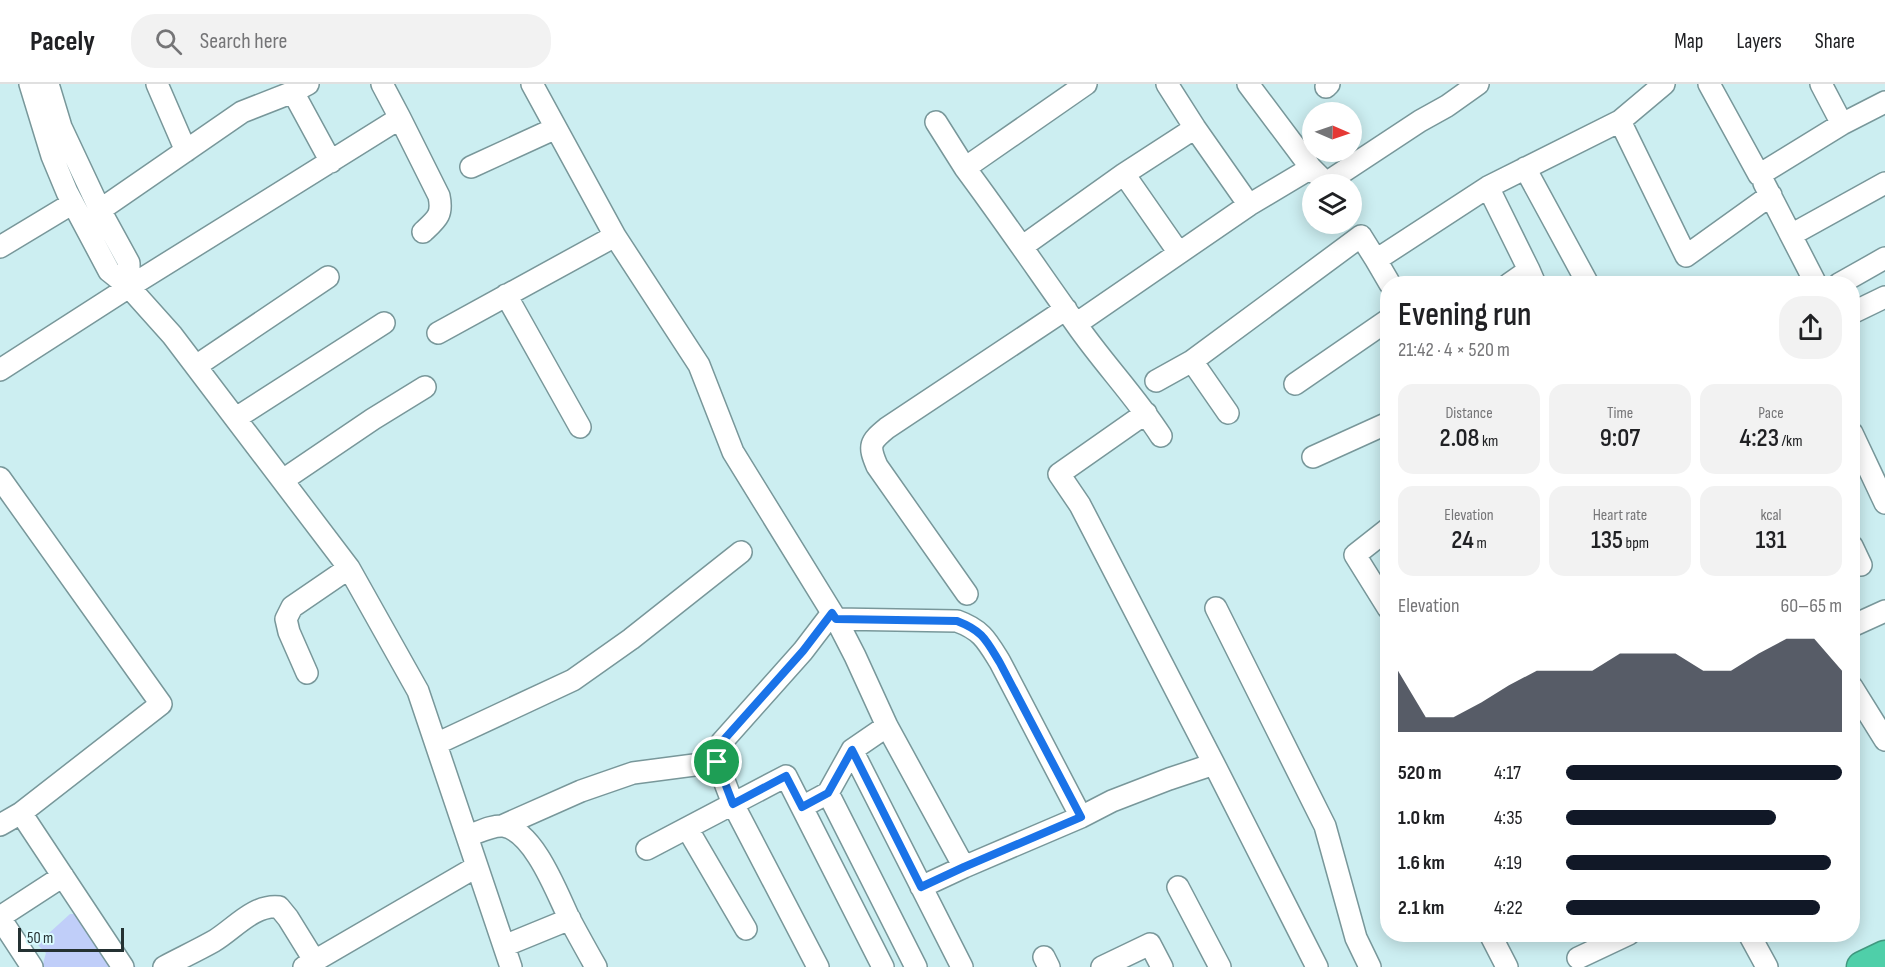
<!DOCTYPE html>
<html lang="en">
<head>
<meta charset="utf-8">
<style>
	body { margin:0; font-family:"Sofia Sans Condensed",sans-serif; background:#f2f2f2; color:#202124; height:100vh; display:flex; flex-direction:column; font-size:22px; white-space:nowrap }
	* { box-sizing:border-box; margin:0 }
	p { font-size:20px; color:#757577 }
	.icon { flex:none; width:33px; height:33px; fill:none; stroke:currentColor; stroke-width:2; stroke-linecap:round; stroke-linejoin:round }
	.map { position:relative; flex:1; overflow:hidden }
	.side { position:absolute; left:1380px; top:192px; width:480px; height:666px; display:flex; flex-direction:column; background:#fff; border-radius:24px; box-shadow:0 3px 15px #0003 }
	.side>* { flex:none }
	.needle { width:39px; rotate:92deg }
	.controls { position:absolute; left:1302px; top:18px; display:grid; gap:12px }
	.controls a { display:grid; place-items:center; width:60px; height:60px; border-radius:50%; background:#fff; box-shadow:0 3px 15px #0003; font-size:30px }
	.scale { position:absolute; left:18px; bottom:15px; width:106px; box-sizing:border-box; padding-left:6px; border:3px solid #243132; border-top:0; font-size:16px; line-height:21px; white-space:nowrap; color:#243132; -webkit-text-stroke:4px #d9fbfe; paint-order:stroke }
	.pin { position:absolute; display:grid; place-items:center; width:51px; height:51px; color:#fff; margin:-26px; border:3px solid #fff; border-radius:50%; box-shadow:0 2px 6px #0007 }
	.round { display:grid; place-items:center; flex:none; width:63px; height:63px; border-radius:24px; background:#f2f2f2 }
	.summary { display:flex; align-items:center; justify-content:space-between; height:102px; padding:0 18px }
	h1 { font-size:33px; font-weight:600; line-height:45px }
	.metrics { display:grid; grid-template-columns:repeat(3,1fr); gap:9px; height:102px; padding:6px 18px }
	.metrics div { display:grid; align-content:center; border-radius:15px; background:#f2f2f2; text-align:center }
	.metrics b { font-size:26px; font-weight:600 }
	.metrics small { font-size:16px; font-weight:400 }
	.metrics p { font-size:16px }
	.chart { height:168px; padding:12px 18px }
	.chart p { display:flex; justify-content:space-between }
	.chart svg { width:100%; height:108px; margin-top:6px; fill:#111827; opacity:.7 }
	ul { padding:0 18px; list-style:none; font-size:20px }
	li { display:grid; grid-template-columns:96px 72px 1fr; align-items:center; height:45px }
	li i { height:15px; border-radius:8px; background:#111827 }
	header { display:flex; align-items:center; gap:36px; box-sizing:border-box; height:84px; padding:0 30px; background:#fff; border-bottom:2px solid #e0e0e0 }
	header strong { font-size:28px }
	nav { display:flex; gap:33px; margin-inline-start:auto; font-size:21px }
	.search { width:420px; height:54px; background:#f2f2f2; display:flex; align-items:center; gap:15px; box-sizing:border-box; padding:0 21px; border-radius:24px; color:#757577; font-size:22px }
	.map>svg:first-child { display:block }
	.water { fill:#c0cef9 }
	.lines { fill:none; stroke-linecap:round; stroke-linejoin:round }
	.minor-casing { stroke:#78979a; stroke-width:24 }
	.highway-casing { stroke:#40987f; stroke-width:33 }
	.minor { stroke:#fff; stroke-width:21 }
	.highway { stroke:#4fcfa9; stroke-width:30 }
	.route-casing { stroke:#fff; stroke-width:12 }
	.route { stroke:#1a73e8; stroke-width:8 }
</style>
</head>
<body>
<header>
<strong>Pacely</strong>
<div class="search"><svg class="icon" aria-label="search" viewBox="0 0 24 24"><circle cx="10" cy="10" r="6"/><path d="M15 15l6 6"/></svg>Search here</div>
<nav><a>Map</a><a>Layers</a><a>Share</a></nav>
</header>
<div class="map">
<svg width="1885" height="883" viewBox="0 0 1885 883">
	<rect width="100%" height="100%" fill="#cceef1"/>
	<path class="water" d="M70,830H87L136,883H42L46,869L37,860Z"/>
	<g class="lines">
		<g class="minor-casing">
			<path id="minor" d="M30,0L52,72L67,108L109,187L129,203L172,251L349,484L418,607L511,883
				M48,0L61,43L100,126L129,179V203
				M157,0L186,67
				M308,0L293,8L331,78
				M532,0L615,152L699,281L733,368L836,535L855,572L887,642L964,783
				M1086,0L965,84C1003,135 1039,188 1076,240C1103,279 1136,313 1161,352
				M1167,0L1195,44L1249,121
				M1248,0L1311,84
				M1709,0L1759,91L1842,40L1885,18
				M1821,0L1842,40
				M1326,3L1329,0
				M400,34L439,112C443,131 437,135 423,148
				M1620,37L1686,172L1771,111
				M936,38L965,84
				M471,83L556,44
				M1525,84L1588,200
				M1124,90L1179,169
				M1764,99L1816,200
				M1488,103L1529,186
				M100,126L242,28L293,8
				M1791,151L1885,99
				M1023,162L1124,90L1195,44
				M0,163L73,119
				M1376,176L1390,200
				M1509,200L1529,186L1535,200
				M1839,200L1885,174
				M506,211L580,343
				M1852,229L1885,213
				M1076,240L1249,121L1311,84L1326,99L1420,37L1447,22L1478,0
				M438,249L615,152
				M1192,277L1228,329
				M196,282L328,193
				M0,286L129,203L400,34L382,0
				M1156,297L1192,277L1361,152L1376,176L1488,103L1620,37L1664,0
				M1295,300L1388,236
				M1146,329L1059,390L1080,421L1214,680L1317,883
				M236,334L384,239
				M1852,349L1885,419
				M1313,373L1388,339
				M0,394L161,620L21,729L0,741
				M283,396L373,335L425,303
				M1388,445L1355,471L1388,524
				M1852,462L1861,481
				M967,510L877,382C868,361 870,358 887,344L1066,225
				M1216,524L1325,742L1356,854L1370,883
				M836,535L957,537C982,546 987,557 1000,578L1081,733
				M1852,542L1885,527
				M307,589L289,548L286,535L292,523L349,484
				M1852,603L1885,656
				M436,660L573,596L631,555L741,468
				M852,666L962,883
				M828,709L916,883
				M802,723L828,709L852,666L887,642
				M21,729L123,883
				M502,742L581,707L633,689L717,678
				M687,744L746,845
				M467,752C477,749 492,741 503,742C534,747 557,809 569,834C578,851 587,867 596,883
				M647,765L786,692L883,883
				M921,803L964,783L1081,733L1112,717L1169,695L1214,680
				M1178,803L1220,883
				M0,833L63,792
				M0,834L32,883
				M1490,850L1507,883
				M1749,850L1767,883
				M504,862L570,835
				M1044,873L1049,883
				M1578,874L1629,850
				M164,883C181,874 198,866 214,857C234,845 254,820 279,823L288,834L314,876
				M304,883L476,783
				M818,883L733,720L717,678L721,659L803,567L832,529
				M1102,883L1150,860L1162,883"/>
		</g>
		<g class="highway-casing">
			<path id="highway" d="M1862,883L1885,872"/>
		</g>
		<use href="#minor" class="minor"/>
		<use href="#highway" class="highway"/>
	</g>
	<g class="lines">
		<g class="route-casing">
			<path id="route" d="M832,529L836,535L957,537C983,547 986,556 1000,579L1081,733L964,783L921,803L852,666L828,709L802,723L786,692L733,720L717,678L721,659L803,567Z"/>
		</g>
		<use href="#route" class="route"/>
	</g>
</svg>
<div class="controls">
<a><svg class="needle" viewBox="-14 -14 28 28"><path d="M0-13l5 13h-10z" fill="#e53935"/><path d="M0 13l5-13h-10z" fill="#757577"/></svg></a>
<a><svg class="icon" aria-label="layers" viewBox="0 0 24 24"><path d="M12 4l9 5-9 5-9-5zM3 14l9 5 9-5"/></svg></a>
</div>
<div class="scale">50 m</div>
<div class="pin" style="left:717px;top:678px;background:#1e9e55"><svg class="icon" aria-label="arrive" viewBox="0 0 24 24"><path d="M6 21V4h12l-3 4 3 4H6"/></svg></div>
<section class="side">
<div class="summary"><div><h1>Evening run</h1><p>21:42 · 4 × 520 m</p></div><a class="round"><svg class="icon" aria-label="share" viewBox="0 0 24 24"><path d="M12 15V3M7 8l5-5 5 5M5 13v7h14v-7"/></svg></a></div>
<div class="metrics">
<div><p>Distance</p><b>2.08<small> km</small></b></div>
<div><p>Time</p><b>9:07</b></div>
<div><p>Pace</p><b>4:23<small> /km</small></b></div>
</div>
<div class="metrics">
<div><p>Elevation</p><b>24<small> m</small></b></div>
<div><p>Heart rate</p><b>135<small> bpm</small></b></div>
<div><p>kcal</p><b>131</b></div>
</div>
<div class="chart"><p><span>Elevation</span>60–65 m</p>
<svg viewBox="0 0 160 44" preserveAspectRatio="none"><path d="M0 44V19L10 38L20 38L30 32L40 25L50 19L60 19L70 19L80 12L90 12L100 12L110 19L120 19L130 12L140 6L150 6L160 19V44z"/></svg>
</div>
<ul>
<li><b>520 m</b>4:17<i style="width:100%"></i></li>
<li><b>1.0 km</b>4:35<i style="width:76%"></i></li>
<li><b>1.6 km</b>4:19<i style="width:96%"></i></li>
<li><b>2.1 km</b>4:22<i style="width:92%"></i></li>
</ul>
</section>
</div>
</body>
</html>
